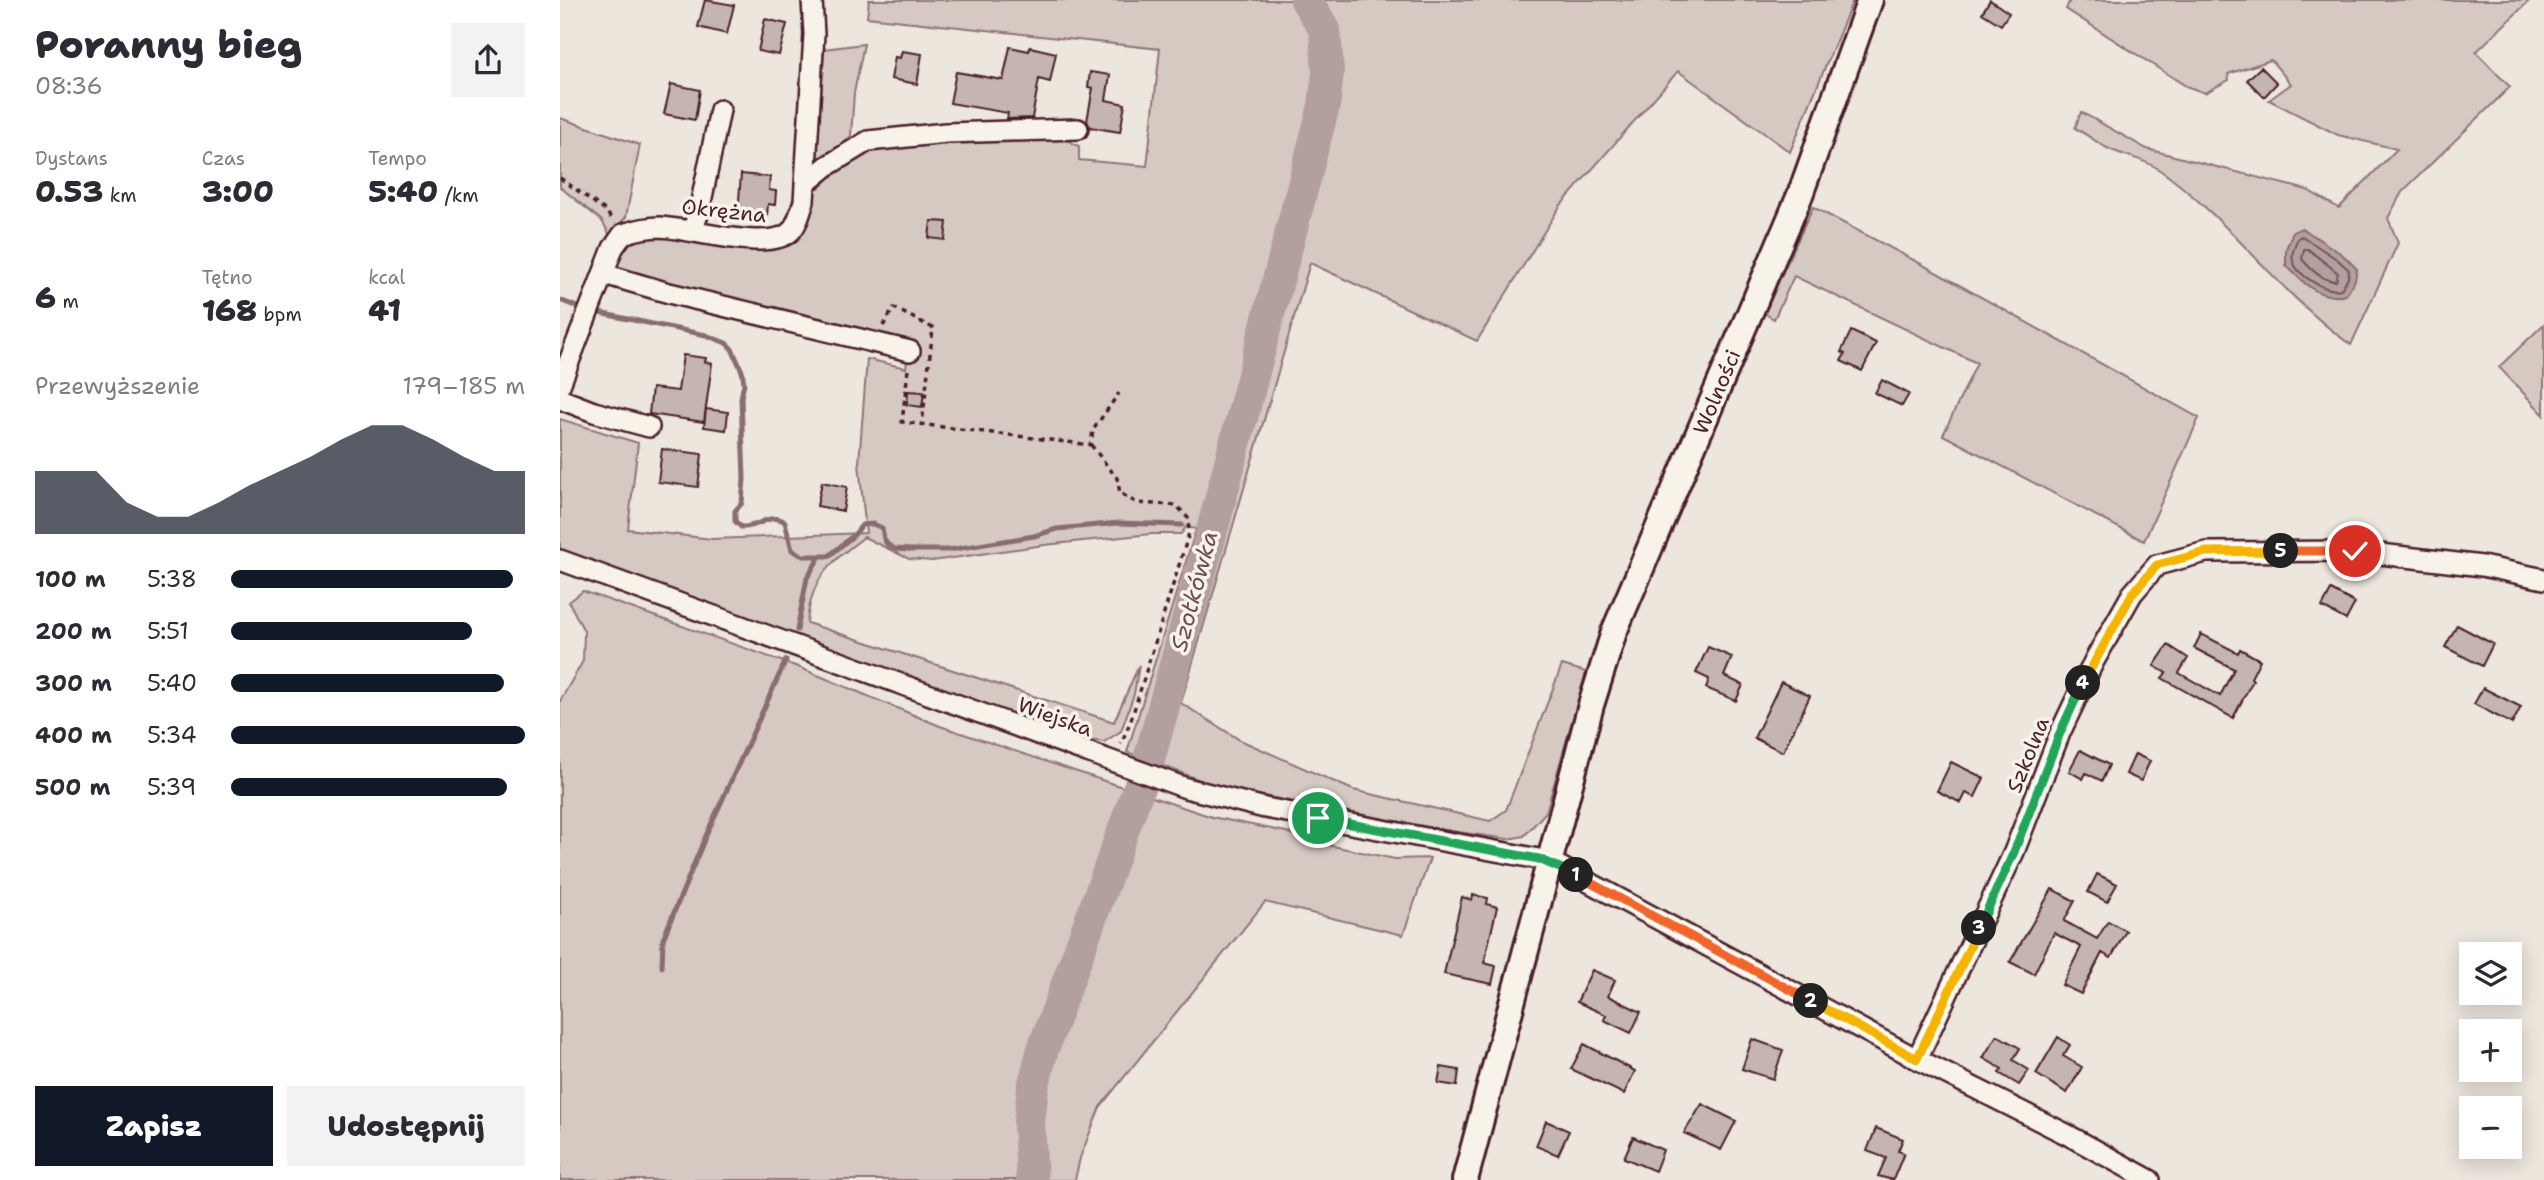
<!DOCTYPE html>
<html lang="pl">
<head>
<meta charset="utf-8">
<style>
	body { margin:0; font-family:"Shantell Sans",sans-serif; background:#f2f2f3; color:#2b2b33; height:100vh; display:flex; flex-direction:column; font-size:26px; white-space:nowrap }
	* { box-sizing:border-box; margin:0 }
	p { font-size:23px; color:#7c7c81 }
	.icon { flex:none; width:38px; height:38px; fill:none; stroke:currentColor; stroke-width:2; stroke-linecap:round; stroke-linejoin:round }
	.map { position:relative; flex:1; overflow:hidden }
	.sheet { display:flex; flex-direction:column; background:#fff; width:560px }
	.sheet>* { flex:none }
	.tools { position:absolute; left:1899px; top:942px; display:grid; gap:14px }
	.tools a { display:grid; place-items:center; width:63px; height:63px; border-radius:0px; background:#fff; box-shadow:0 4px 18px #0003; font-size:35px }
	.pin { position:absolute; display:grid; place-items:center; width:60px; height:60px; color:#fff; margin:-30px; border:4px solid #fff; border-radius:50%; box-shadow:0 2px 7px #0007 }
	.km { position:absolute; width:35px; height:35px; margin:-18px; border-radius:50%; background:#222; color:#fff; font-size:19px; line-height:35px; text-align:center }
	.round { display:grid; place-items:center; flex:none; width:74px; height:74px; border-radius:0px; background:#f2f2f3 }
	.summary { display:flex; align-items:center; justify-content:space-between; height:119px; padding:0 35px }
	h1 { font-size:38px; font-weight:800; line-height:52px }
	.metrics { display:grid; grid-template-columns:repeat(3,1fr); gap:10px; height:119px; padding:7px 35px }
	.metrics div { display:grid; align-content:center }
	.metrics b { font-size:30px; font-weight:800 }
	.metrics small { font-size:19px; font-weight:400 }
	.metrics p { font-size:19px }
	.chart { height:196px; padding:14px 35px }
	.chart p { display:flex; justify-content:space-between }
	.chart svg { width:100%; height:126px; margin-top:7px; fill:#111827; opacity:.7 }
	.action { display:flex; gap:14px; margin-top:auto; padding:14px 35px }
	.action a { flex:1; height:80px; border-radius:0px; background:#111827; color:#fff; font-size:28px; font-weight:800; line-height:80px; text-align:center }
	.action a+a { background:#f2f2f3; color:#2b2b33 }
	ul { padding:0 35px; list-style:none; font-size:23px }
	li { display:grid; grid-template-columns:112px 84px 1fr; align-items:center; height:52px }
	li i { height:18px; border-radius:9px; background:#111827 }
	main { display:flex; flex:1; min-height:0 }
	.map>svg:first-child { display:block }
	.green { fill:#d5c9c2; stroke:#907476; stroke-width:2 }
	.water { fill:#b39f9d; stroke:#896c6f; stroke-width:2 }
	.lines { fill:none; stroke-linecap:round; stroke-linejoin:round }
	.shore { stroke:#745259; stroke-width:2 }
	.stream { stroke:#896c6f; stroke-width:5 }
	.river { stroke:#b39f9d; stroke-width:32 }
	.building { fill:#c4b5b0; stroke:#4a1f2b; stroke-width:2 }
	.minor-casing { stroke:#4a1f2b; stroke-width:24 }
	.major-casing { stroke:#4a1f2b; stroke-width:30 }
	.path { stroke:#4a1f2b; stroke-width:3.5; stroke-dasharray:5 5; stroke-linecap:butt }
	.minor { stroke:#f7f3e8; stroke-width:19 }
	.major { stroke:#f7f3e8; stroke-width:24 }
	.split-1-casing { stroke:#fff; stroke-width:14 }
	.split-2-casing { stroke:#fff; stroke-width:14 }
	.split-3-casing { stroke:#fff; stroke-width:14 }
	.split-4-casing { stroke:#fff; stroke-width:14 }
	.split-5-casing { stroke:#fff; stroke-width:14 }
	.split-6-casing { stroke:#fff; stroke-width:14 }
	.split-1 { stroke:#22a559; stroke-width:9 }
	.split-2 { stroke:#f0652b; stroke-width:9 }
	.split-3 { stroke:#f5b400; stroke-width:9 }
	.split-4 { stroke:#22a559; stroke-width:9 }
	.split-5 { stroke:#f5b400; stroke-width:9 }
	.split-6 { stroke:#f0652b; stroke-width:9 }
	.labels { text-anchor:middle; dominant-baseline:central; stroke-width:7; stroke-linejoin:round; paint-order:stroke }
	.street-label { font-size:21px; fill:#4a1f2b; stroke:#f7f3e8 }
	.water-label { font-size:23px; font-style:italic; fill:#6f4c53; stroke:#f7f3e8 }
</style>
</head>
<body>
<main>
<section class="sheet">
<div class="summary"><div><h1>Poranny bieg</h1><p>08:36</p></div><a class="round"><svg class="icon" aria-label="share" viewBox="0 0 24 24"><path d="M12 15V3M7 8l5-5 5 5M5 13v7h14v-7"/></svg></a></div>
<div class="metrics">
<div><p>Dystans</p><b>0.53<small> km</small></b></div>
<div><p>Czas</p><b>3:00</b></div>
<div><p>Tempo</p><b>5:40<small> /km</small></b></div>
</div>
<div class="metrics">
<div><b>6<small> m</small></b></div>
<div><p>Tętno</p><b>168<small> bpm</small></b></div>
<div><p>kcal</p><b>41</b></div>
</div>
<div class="chart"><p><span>Przewyższenie</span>179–185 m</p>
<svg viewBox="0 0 160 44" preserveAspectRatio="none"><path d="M0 44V22L10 22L20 22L30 33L40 38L50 38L60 33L70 27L80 22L90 17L100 11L110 6L120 6L130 11L140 17L150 22L160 22V44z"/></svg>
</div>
<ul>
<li><b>100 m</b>5:38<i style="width:96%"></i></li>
<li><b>200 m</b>5:51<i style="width:82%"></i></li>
<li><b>300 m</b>5:40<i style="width:93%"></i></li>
<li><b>400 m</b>5:34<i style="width:100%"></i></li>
<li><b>500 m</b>5:39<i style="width:94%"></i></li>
</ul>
<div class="action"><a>Zapisz</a><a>Udostępnij</a></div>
</section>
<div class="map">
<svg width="1984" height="1180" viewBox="0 0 1984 1180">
	<rect width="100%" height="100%" fill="#ece6dd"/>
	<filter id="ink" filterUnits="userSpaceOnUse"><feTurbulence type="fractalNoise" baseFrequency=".0143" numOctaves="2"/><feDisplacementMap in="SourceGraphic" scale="14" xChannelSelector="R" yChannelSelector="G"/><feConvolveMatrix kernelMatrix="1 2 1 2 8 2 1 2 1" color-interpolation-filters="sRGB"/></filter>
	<g filter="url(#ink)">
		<path class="green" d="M309,0H1293L1230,152L1118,71L1000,206L917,341L750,263L621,703L680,740L793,790L930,821L946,810L1002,665L1026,672L986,812L964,836L948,839L884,830L661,788L567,752L636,529L626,527L621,534H591L484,545L372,561L349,559L304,537C270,563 251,577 247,623L554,722L579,665L574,694L561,731L544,742L518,739L313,663L80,583L0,549V419L78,443L68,529L152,539L306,533L299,463L307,359L346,368L349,340L55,270L62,246L76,234L221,247L241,231L264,49L304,44L294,93L291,136L255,166L260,187L291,157L321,146L499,136L519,146V160L587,166L600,49L307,17Z
			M1510,0H1970L1916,52L1950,87L1842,192L1828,218L1838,243L1791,345C1719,294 1669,218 1597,168C1582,158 1563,156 1547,148C1536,142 1526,134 1515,128L1521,112L1587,149L1747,190L1779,208L1837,149L1778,135L1709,100L1731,84L1711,60L1668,74L1669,80L1645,93L1626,86L1506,9Z
			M0,118L80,145L66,217L50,235L42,221L0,187Z
			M1253,207L1363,265L1639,418L1584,541L1383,435L1417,363L1234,276L1214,319L1204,313Z
			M1984,324V415L1939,367Z
			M23,591L238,667L380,726L652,817L726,832L753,842L835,859L870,858L843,935L705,902L540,1107L520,1158L515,1180H0V701L23,661L24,631L9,602Z"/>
		<path class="water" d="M1742,228L1783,255L1797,269L1795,280L1786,295C1760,301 1743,283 1726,265V249L1733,232Z"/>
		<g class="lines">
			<path class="shore" d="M1742,236L1778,260L1789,270L1788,278L1781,289C1767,293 1737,276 1733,261C1731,253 1735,245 1738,238Z
				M1744,249H1748L1778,273L1776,281C1762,281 1751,270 1742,259Z"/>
			<path class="stream" d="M0,300L22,309
				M39,313L146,335L166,343L172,349L182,371L184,383L181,398L184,479L182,503L175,511V521L181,527C197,529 211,511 225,522L232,550L243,556H269L294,535L302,525L313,524L322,528L324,539L327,544L335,549L351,550H389L474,536L497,529L559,523L622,525
				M648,527H653
				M237,630L247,578L260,556
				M102,967L103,939L144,840L226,660"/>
			<path class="river" d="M472,1180L469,1123L473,1087L483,1049L589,760L653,527L764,106L768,72L765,30L746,0"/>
		</g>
		<path class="building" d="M145,0L174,5L167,34L138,27Z
			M1430,0L1449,13L1441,25L1422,13Z
			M205,19L227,24L219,55L198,51Z
			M450,47L469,51L470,47L496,53L490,82L479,79L472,118L447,119L448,113L390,103L396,72L443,80Z
			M342,51L362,54L357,84L331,79L335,57L340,58Z
			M1701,67L1717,83L1704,97L1687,80Z
			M530,72L550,75L546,100L565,104L560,132L530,127L527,121L533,88L528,87Z
			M111,84L140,90L135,120L104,114Z
			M181,174L210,177L209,190L216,191L215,205L208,204L207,216L178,213Z
			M371,221L387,222L385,240L369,238Z
			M1291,331L1316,343L1302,371L1281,361L1285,354L1281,352Z
			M123,355L146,358L145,362L152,363L144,422L89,414L92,388L118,391Z
			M1322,380L1349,394L1342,406L1315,393Z
			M348,391L364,392L362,407L347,405Z
			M146,409L168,412L166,430L144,427Z
			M102,449L142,454L138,487L98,482Z
			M262,482L287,487L283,511L257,506Z
			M1771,590L1795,603L1786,620L1762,607Z
			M1897,625L1933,644L1922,666L1885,647Z
			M1641,634L1678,653L1680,649L1700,660L1691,678L1693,680L1673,718L1602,678L1606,673L1594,666L1608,645L1628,658L1619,673L1660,696L1674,669L1634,648Z
			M1148,647L1172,657L1164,676L1183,685L1176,701L1146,688L1149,679L1136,673Z
			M1221,682L1250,696L1223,752L1194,738Z
			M1923,688L1961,707L1952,724L1914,704Z
			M1520,750L1549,765L1542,781L1526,773L1523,779L1509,771Z
			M1575,754L1590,761L1581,781L1566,774Z
			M1391,762L1424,778L1415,797L1406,793L1401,803L1377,791Z
			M1537,874L1557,884L1547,902L1528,892Z
			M1492,889L1515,901L1504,921L1537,939L1548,921L1566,931L1551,958L1542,953L1521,994L1502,985L1521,947L1494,933L1474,974L1450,962Z
			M913,895L928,898L927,904L937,907L924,963L936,966L932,984L884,974L902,897L912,900Z
			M1032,970L1055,980L1048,996L1081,1012L1071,1033L1044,1020L1046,1015L1017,1002Z
			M1437,1035L1460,1048L1453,1060L1469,1070L1459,1085L1439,1073L1442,1069L1423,1058Z
			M1498,1037L1510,1045L1503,1056L1522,1067L1507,1093L1476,1074Z
			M1192,1039L1223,1050L1213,1079L1182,1069Z
			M1024,1044L1075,1071L1064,1094L1011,1069Z
			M881,1067L899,1070L897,1086L878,1083Z
			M1142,1104L1176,1121L1161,1150L1124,1133Z
			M986,1121L1009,1131L998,1155L976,1146Z
			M1316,1128L1343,1139L1338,1151L1344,1153L1333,1180L1318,1176L1326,1158L1307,1151Z
			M1073,1137L1103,1150L1095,1171L1064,1158Z"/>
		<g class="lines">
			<g class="minor-casing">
				<path id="minor" d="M245,184L267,166L308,141L386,133L518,129
					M132,231L139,212L160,110
					M44,274L109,293L350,351
					M0,385L53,248L63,234C75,230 87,227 100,227C129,228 210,253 231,231C238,223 241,211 244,201L254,34L252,0
					M0,399L34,412L89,427
					M0,560L626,788L705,808L979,859L997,865L1357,1059L1508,1135L1590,1180
					M1357,1059L1454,852L1500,733L1534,661L1572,594L1597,565L1646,552L1795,551L1922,566L1984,579"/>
			</g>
			<g class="major-casing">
				<path id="major" d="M905,1180L1031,705L1054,632L1240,195L1310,0"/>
			</g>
			<path class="path" d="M0,178L46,211L52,220
				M323,326L334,308L373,328L362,424
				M348,370L342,422L531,445L533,430L559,393
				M531,445L557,478L560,493L577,503L616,505L628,518L629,533L571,720L561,744"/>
			<use href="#minor" class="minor"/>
			<use href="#major" class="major"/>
		</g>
	</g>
	<g class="lines" filter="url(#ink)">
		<g class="split-1-casing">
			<path id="split-1" d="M758,818L979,859L1016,875"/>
		</g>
		<g class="split-2-casing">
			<path id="split-2" d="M1016,875L1251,1001"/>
		</g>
		<g class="split-3-casing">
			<path id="split-3" d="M1251,1001L1357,1059L1419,928"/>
		</g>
		<g class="split-4-casing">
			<path id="split-4" d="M1419,928L1454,852L1500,733L1523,683"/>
		</g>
		<g class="split-5-casing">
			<path id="split-5" d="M1523,683L1572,594L1597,565L1646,552L1721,551"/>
		</g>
		<g class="split-6-casing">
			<path id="split-6" d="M1721,551H1795"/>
		</g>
		<use href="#split-1" class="split-1"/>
		<use href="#split-2" class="split-2"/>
		<use href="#split-3" class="split-3"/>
		<use href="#split-4" class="split-4"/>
		<use href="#split-5" class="split-5"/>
		<use href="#split-6" class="split-6"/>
	</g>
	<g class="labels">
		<g class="street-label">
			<text transform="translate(164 211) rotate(6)">Okrężna</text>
			<text transform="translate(1157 392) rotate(-67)">Wolności</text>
			<text transform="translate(495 717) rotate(20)">Wiejska</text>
			<text transform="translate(1468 755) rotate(-68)">Szkolna</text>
		</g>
		<g class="water-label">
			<text transform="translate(634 591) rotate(-75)">Szotkówka</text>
		</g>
	</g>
</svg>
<div class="tools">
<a><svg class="icon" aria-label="layers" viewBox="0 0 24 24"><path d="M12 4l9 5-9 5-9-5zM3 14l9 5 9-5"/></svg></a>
<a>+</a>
<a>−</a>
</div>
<div class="pin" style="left:758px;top:818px;background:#1e9e55"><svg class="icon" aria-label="arrive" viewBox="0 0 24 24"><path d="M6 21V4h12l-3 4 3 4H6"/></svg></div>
<div class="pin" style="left:1795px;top:551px;background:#d93025"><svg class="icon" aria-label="check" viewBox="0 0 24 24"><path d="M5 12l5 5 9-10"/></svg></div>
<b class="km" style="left:1016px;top:875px">1</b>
<b class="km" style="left:1251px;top:1001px">2</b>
<b class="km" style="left:1419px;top:928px">3</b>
<b class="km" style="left:1523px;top:683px">4</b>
<b class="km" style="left:1721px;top:551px">5</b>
</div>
</main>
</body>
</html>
